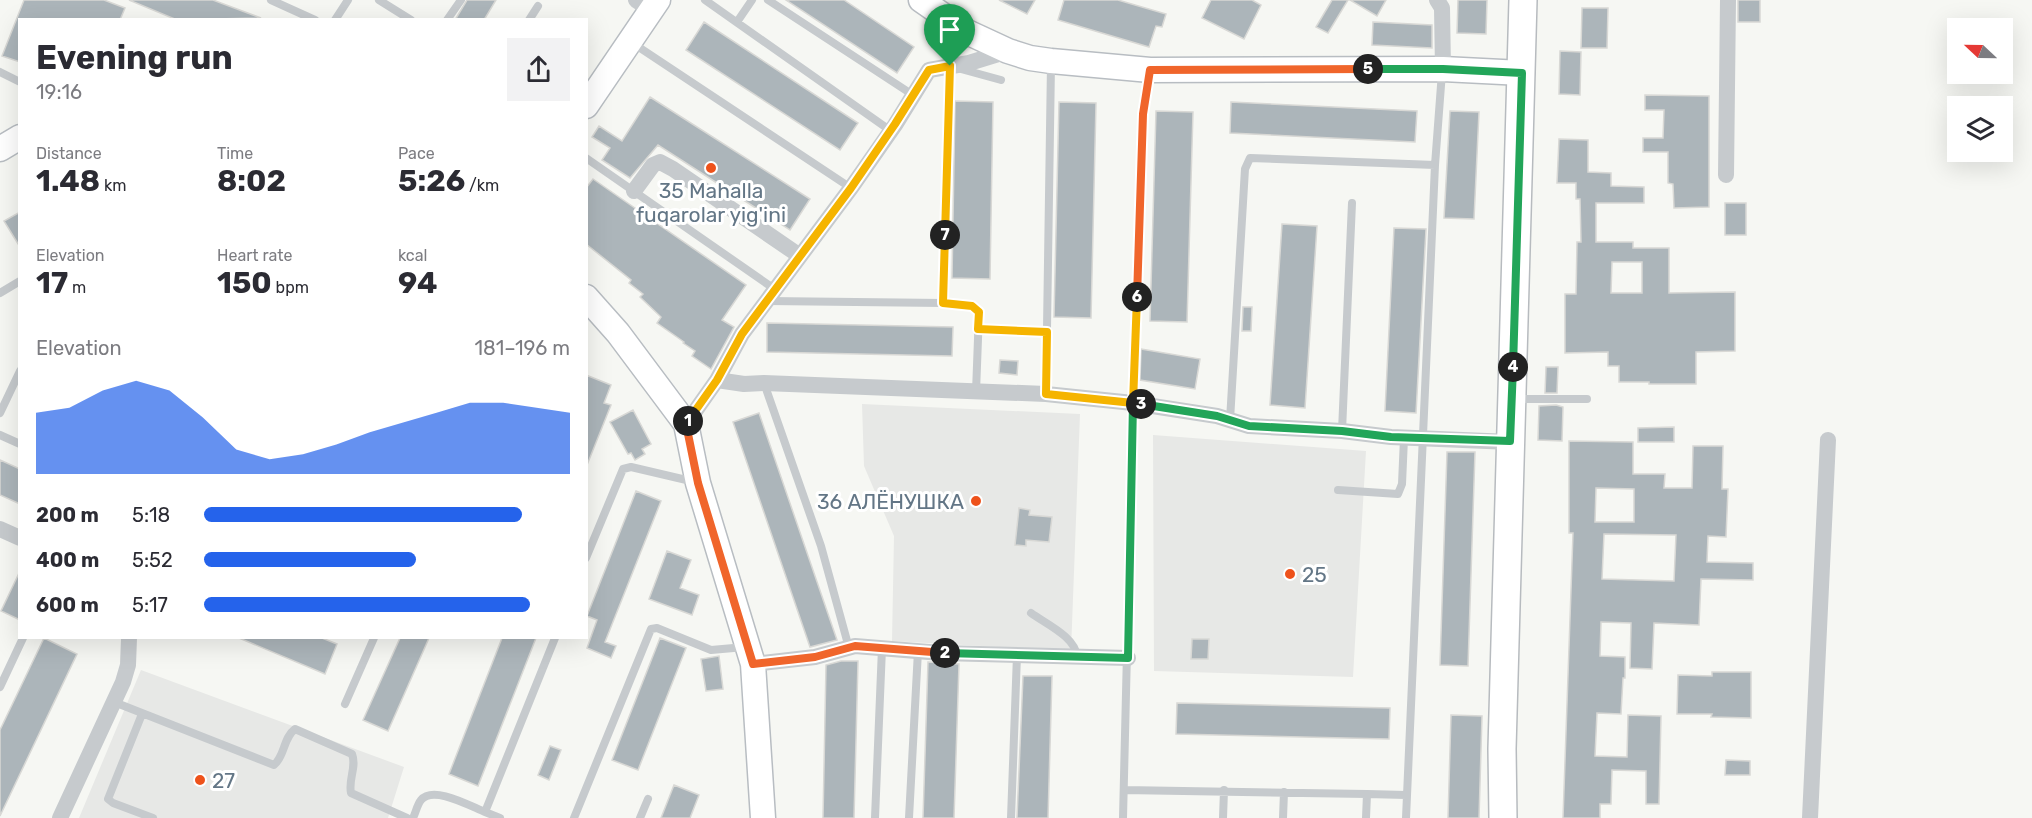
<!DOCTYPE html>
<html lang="en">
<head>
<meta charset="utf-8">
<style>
	body { margin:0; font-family:Rubik,sans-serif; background:#f2f2f3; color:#2b2b33; height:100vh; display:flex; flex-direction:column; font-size:22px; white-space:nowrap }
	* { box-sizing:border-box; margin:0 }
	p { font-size:20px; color:#7c7c81 }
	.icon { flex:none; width:33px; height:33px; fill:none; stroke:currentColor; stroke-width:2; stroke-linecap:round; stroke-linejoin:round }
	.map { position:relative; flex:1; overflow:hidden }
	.sheet { position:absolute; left:18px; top:18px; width:570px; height:621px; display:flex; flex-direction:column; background:#fff; border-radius:0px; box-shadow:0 6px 24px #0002 }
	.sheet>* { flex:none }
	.needle { width:39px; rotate:292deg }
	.controls { position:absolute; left:1947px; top:18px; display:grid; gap:12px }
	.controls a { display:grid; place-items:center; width:66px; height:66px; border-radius:0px; background:#fff; box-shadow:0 6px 24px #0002; font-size:30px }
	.pin { position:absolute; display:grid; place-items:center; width:51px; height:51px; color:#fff; margin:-62px -26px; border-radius:50% 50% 50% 0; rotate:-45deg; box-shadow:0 0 6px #0007 }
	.pin .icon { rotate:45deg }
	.km { position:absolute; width:30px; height:30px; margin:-15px; border-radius:50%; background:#222; color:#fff; font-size:16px; line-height:30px; text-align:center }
	.round { display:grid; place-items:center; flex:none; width:63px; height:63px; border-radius:0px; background:#f2f2f3 }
	.summary { display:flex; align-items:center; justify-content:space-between; height:102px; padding:0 18px }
	h1 { font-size:33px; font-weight:700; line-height:45px }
	.figures { display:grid; grid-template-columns:repeat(3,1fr); gap:9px; height:102px; padding:6px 18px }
	.figures div { display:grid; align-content:center }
	.figures b { font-size:30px; font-weight:700 }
	.figures small { font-size:16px; font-weight:400 }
	.figures p { font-size:16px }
	.chart { height:168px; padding:12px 18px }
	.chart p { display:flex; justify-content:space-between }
	.chart svg { width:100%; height:108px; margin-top:6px; fill:#2563eb; opacity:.7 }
	ul { padding:0 18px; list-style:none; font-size:20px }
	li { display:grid; grid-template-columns:96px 72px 1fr; align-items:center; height:45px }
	li i { height:15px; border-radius:8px; background:#2563eb }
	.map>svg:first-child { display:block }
	.built { fill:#e7e8e6 }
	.building { fill:#acb5ba; stroke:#d8d8d5; stroke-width:1.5; fill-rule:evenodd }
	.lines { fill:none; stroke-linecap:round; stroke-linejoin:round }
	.secondary-casing { stroke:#b8bdc2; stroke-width:27 }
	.primary-casing { stroke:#b7bbbf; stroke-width:30 }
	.lane { stroke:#c6cacd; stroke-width:8 }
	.street { stroke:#c6cacd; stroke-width:16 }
	.secondary { stroke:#fff; stroke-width:24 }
	.primary { stroke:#fff; stroke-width:27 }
	.split-1-casing { stroke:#fff; stroke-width:12 }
	.split-2-casing { stroke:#fff; stroke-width:12 }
	.split-3-casing { stroke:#fff; stroke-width:12 }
	.split-4-casing { stroke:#fff; stroke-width:12 }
	.split-5-casing { stroke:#fff; stroke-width:12 }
	.split-6-casing { stroke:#fff; stroke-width:12 }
	.split-7-casing { stroke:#fff; stroke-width:12 }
	.split-8-casing { stroke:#fff; stroke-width:12 }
	.split-1 { stroke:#f5b400; stroke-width:8 }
	.split-2 { stroke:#f0652b; stroke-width:8 }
	.split-3 { stroke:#22a559; stroke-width:8 }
	.split-4 { stroke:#22a559; stroke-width:8 }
	.split-5 { stroke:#22a559; stroke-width:8 }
	.split-6 { stroke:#f0652b; stroke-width:8 }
	.split-7 { stroke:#f5b400; stroke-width:8 }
	.split-8 { stroke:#f5b400; stroke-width:8 }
	.poi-dot { fill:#ee521b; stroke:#fff; stroke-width:2 }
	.labels { text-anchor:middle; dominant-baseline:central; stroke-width:6; stroke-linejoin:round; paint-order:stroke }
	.poi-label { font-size:21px; fill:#637686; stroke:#fff; text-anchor:start }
</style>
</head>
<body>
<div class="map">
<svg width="2032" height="818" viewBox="0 0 2032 818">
	<rect width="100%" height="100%" fill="#f6f7f3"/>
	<path class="built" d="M862,404L1080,414L1071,651L892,641L894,536L864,466Z
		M1153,435L1366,451L1353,677L1154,671Z
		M141,670L404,767L388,818H79Z"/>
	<path class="building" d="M24,0H104L125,8L120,20H20V62L2,56Z
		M129,0H213L261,18L177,20Z
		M467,0H496L484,20H455Z
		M786,0H844L914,47L897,73Z
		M999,0H1035L1027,14Z
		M1064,0H1118L1166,14L1162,27L1156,26L1149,47L1058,20Z
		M1211,0H1252L1261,5L1244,39L1202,18Z
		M1332,0H1348L1328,33L1316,27Z
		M1350,0H1386L1377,16Z
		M1458,0H1487L1486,34L1457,33Z
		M1738,0H1760V22H1738Z
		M1582,8H1608L1607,48H1581Z
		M704,22L858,123L840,150L686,50Z
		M1373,22L1432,25V48L1372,45Z
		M1560,51L1581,52L1580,95L1559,94Z
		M1645,95L1709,96V207L1674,208L1673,184L1668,183V152H1643V138H1663L1664,110H1645Z
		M650,97L810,199L790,230L658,145L630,178L602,160L610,148L592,137L599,126L622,141Z
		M955,101L993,102L990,279L952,278Z
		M1059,102L1096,103L1091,318L1054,317Z
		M1231,102L1417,111L1415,142L1230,133Z
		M1156,111L1193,112L1187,322L1150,321Z
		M1450,111L1479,112L1474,219L1444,218Z
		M1559,139L1588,140V172L1611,173V186L1644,187V203H1596V242H1633V248H1669V293L1735,292V351L1696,352V384H1649V382H1619V366H1608V352L1565,353V294H1576L1577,242H1581L1580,199H1576V183H1557ZM1612,262H1642V293H1611Z
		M593,179L746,285L722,320L734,327L711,369L692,356L695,351L683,343L684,342L657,323L661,317L640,297L643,294L629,283L631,280L586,244V188Z
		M1725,203H1746V235H1725Z
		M20,212V247L4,221Z
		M1282,224L1317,226L1305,408L1270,405Z
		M1394,228L1426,229L1416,413L1385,411Z
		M1243,307H1252L1251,331H1242Z
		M767,323L953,327L952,356L767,352Z
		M1141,349L1200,359L1195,389L1140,380Z
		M1000,360L1018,361L1017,375L999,373Z
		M1546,367H1558L1557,393H1545Z
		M586,375L611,385L604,403L611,405L587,465Z
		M1556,405L1563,407L1562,441L1538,440L1539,406Z
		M633,410L651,444L642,449L645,454L635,460L631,453L628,454L610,422Z
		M759,413L837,640L810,647L733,422Z
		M1674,427V442H1638V428Z
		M1569,441L1633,442V474H1665L1664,488H1692L1693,446H1723L1722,489H1728L1726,537L1708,536L1707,562L1753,563V580L1701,579L1699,625L1654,623L1652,669L1630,668L1631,623L1601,622L1600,656L1625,657V678H1623L1621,714L1597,713L1595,756L1627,757L1628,715L1661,716L1659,804H1646V771L1612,770L1611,804H1600V818H1563L1573,533H1569ZM1596,488L1634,489V522H1595ZM1604,534L1676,535L1674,581L1602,579Z
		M1447,452H1475L1468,666L1440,665Z
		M0,460L20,469V504L0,495Z
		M636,491L661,501L605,642L616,646L611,658L587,648L597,620L587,616Z
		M1019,508L1030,510L1029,515L1052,517L1049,542L1026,540V546L1015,545Z
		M667,551L691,560L680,588L699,595L692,615L649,599Z
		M20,571V620L1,611Z
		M44,638L77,654L0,816V730Z
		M239,638H322L337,644L325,674Z
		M400,638H429L388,731L363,720Z
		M502,638H536L478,786L449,774Z
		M660,638L686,648L638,770L612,760Z
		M1192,639H1209L1208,659H1191Z
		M719,656L723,689L706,691L701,659Z
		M841,661H858L854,818H823L826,665Z
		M928,662L959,664L954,818H923Z
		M1712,672H1751V718L1711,717L1712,714H1677L1678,675L1712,676Z
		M1023,676H1052L1048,818H1017Z
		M1177,703L1390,708L1389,739L1176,734Z
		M1451,715L1482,716L1479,818H1448Z
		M550,746L561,750L549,780L538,775Z
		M1726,760L1750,761V775H1725Z
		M674,785L699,795L690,818H661Z"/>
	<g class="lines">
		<g class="secondary-casing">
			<path id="secondary" d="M921,0L967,32L1008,51L1030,58L1051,61L1150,70L1443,69L1522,73
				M586,106L658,0
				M0,149L20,137
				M586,297L618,333L686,424L698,483L753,664L763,818"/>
		</g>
		<g class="primary-casing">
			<path id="primary" d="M1503,818L1502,749L1523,0"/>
		</g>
		<path class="lane" d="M271,0L315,20
			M379,0L411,20
			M705,0L891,131
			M768,0L913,95
			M335,20L348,0
			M447,20L461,0
			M529,20L538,6
			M737,22L752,0
			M631,42L851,188
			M0,72L20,82
			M586,158L776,290
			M0,293L20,281
			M768,301L943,303L950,66L1001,80
			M943,303L972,306L979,312L976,392
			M978,329L1047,332
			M764,383L821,546L849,648
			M1046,394L1051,64
			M1515,399H1587
			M0,413L20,371
			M1230,420L1245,169L1250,158L1435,165
			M1342,431L1352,203
			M0,435L20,444
			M1338,490L1398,494L1402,484L1404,438
			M586,558L623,469L631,467L695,482
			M1031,613C1046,624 1076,637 1077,657
			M0,687L23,638
			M114,702L274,765C285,756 283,738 295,729L352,754C357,767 348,779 351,793L407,818
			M345,704L374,638
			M142,714L108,799L113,803L153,818
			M1124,790L1367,794L1366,818
			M1367,794L1406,795
			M485,812L500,818
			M413,818C416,812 417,805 421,800C433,785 470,806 485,812L555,638
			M574,818L651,629L657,628L711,650L745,647
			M640,818L648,799
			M875,818L882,648
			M909,818L918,651
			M1011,818L1017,655
			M1123,818L1133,403L1143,114L1149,72
			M1223,818L1224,790
			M1283,818L1284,792
			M1406,818L1435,165L1442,72"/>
		<path class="street" d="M636,0L642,4L656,3
			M1437,0L1442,8L1443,69
			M1726,175L1728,0
			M634,191L653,165L660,162L673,169L800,256
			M717,380L742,334L851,188L895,125L929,70L969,63L1008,51
			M686,424L717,380L744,384L764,383L1046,394L1133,403L1217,416L1249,426L1342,431L1391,437L1511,442
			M0,529L20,538
			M753,664L815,657L855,646L941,653L1128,658
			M60,818L123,682L128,665L129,638
			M1810,818L1828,440"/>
		<use href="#secondary" class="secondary"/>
		<use href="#primary" class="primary"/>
	</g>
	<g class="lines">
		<g class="split-1-casing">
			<path id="split-1" d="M688,421L717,380L742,334L851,188L895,124L929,70L950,66"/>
		</g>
		<g class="split-2-casing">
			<path id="split-2" d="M688,421L686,424L698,483L753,664L815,657L855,646L945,653"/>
		</g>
		<g class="split-3-casing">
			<path id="split-3" d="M945,653L1128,658L1133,403L1141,404"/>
		</g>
		<g class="split-4-casing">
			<path id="split-4" d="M1141,404L1217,416L1249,426L1342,431L1391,437L1510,441L1513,367"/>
		</g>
		<g class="split-5-casing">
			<path id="split-5" d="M1368,69H1443L1522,73L1513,367"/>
		</g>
		<g class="split-6-casing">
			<path id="split-6" d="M1137,297L1143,114L1150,70L1368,69"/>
		</g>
		<g class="split-7-casing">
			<path id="split-7" d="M945,235L943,303L972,306L979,312L978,329L1047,332L1046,394L1133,403L1137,297"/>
		</g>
		<g class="split-8-casing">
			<path id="split-8" d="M945,235L950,66"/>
		</g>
		<use href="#split-1" class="split-1"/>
		<use href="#split-2" class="split-2"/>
		<use href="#split-3" class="split-3"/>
		<use href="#split-4" class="split-4"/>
		<use href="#split-5" class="split-5"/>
		<use href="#split-6" class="split-6"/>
		<use href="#split-7" class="split-7"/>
		<use href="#split-8" class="split-8"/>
	</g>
	<g class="poi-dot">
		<circle cx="711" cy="168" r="6"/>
		<circle cx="976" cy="501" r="6"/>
		<circle cx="1290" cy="574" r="6"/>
		<circle cx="200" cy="780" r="6"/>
	</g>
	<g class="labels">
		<g class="poi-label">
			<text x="711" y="190" text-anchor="middle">35 Mahalla<tspan x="711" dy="24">fuqarolar yig'ini</tspan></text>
			<text x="964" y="501" text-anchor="end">36 АЛЁНУШКА</text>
			<text x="1302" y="574">25</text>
			<text x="212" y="780">27</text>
		</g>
	</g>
</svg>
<div class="controls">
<a><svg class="needle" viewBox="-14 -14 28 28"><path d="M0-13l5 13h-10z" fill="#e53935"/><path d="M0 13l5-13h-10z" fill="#7c7c81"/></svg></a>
<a><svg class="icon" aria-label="layers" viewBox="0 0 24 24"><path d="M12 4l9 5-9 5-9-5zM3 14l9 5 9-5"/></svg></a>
</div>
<div class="pin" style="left:950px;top:66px;background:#1e9e55"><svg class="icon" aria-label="arrive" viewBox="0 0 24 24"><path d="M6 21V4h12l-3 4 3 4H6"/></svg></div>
<b class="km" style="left:688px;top:421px">1</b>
<b class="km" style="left:945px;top:653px">2</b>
<b class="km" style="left:1141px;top:404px">3</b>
<b class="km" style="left:1513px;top:367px">4</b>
<b class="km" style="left:1368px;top:69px">5</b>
<b class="km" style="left:1137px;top:297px">6</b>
<b class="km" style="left:945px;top:235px">7</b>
<section class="sheet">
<div class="summary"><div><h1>Evening run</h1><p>19:16</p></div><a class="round"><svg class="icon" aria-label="share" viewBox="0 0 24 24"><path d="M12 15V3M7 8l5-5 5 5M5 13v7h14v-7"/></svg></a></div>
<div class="figures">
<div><p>Distance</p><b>1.48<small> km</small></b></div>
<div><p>Time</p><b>8:02</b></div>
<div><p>Pace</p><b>5:26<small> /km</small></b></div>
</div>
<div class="figures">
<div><p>Elevation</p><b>17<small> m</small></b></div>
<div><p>Heart rate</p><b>150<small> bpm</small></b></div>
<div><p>kcal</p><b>94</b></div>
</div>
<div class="chart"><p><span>Elevation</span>181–196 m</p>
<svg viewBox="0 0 160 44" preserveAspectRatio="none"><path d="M0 44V19L10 17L20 10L30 6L40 10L50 21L60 34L70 38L80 36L90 32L100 27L110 23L120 19L130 15L140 15L150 17L160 19V44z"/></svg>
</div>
<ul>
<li><b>200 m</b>5:18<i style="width:87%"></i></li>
<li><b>400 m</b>5:52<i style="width:58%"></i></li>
<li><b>600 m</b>5:17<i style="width:89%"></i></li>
</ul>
</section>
</div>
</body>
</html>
